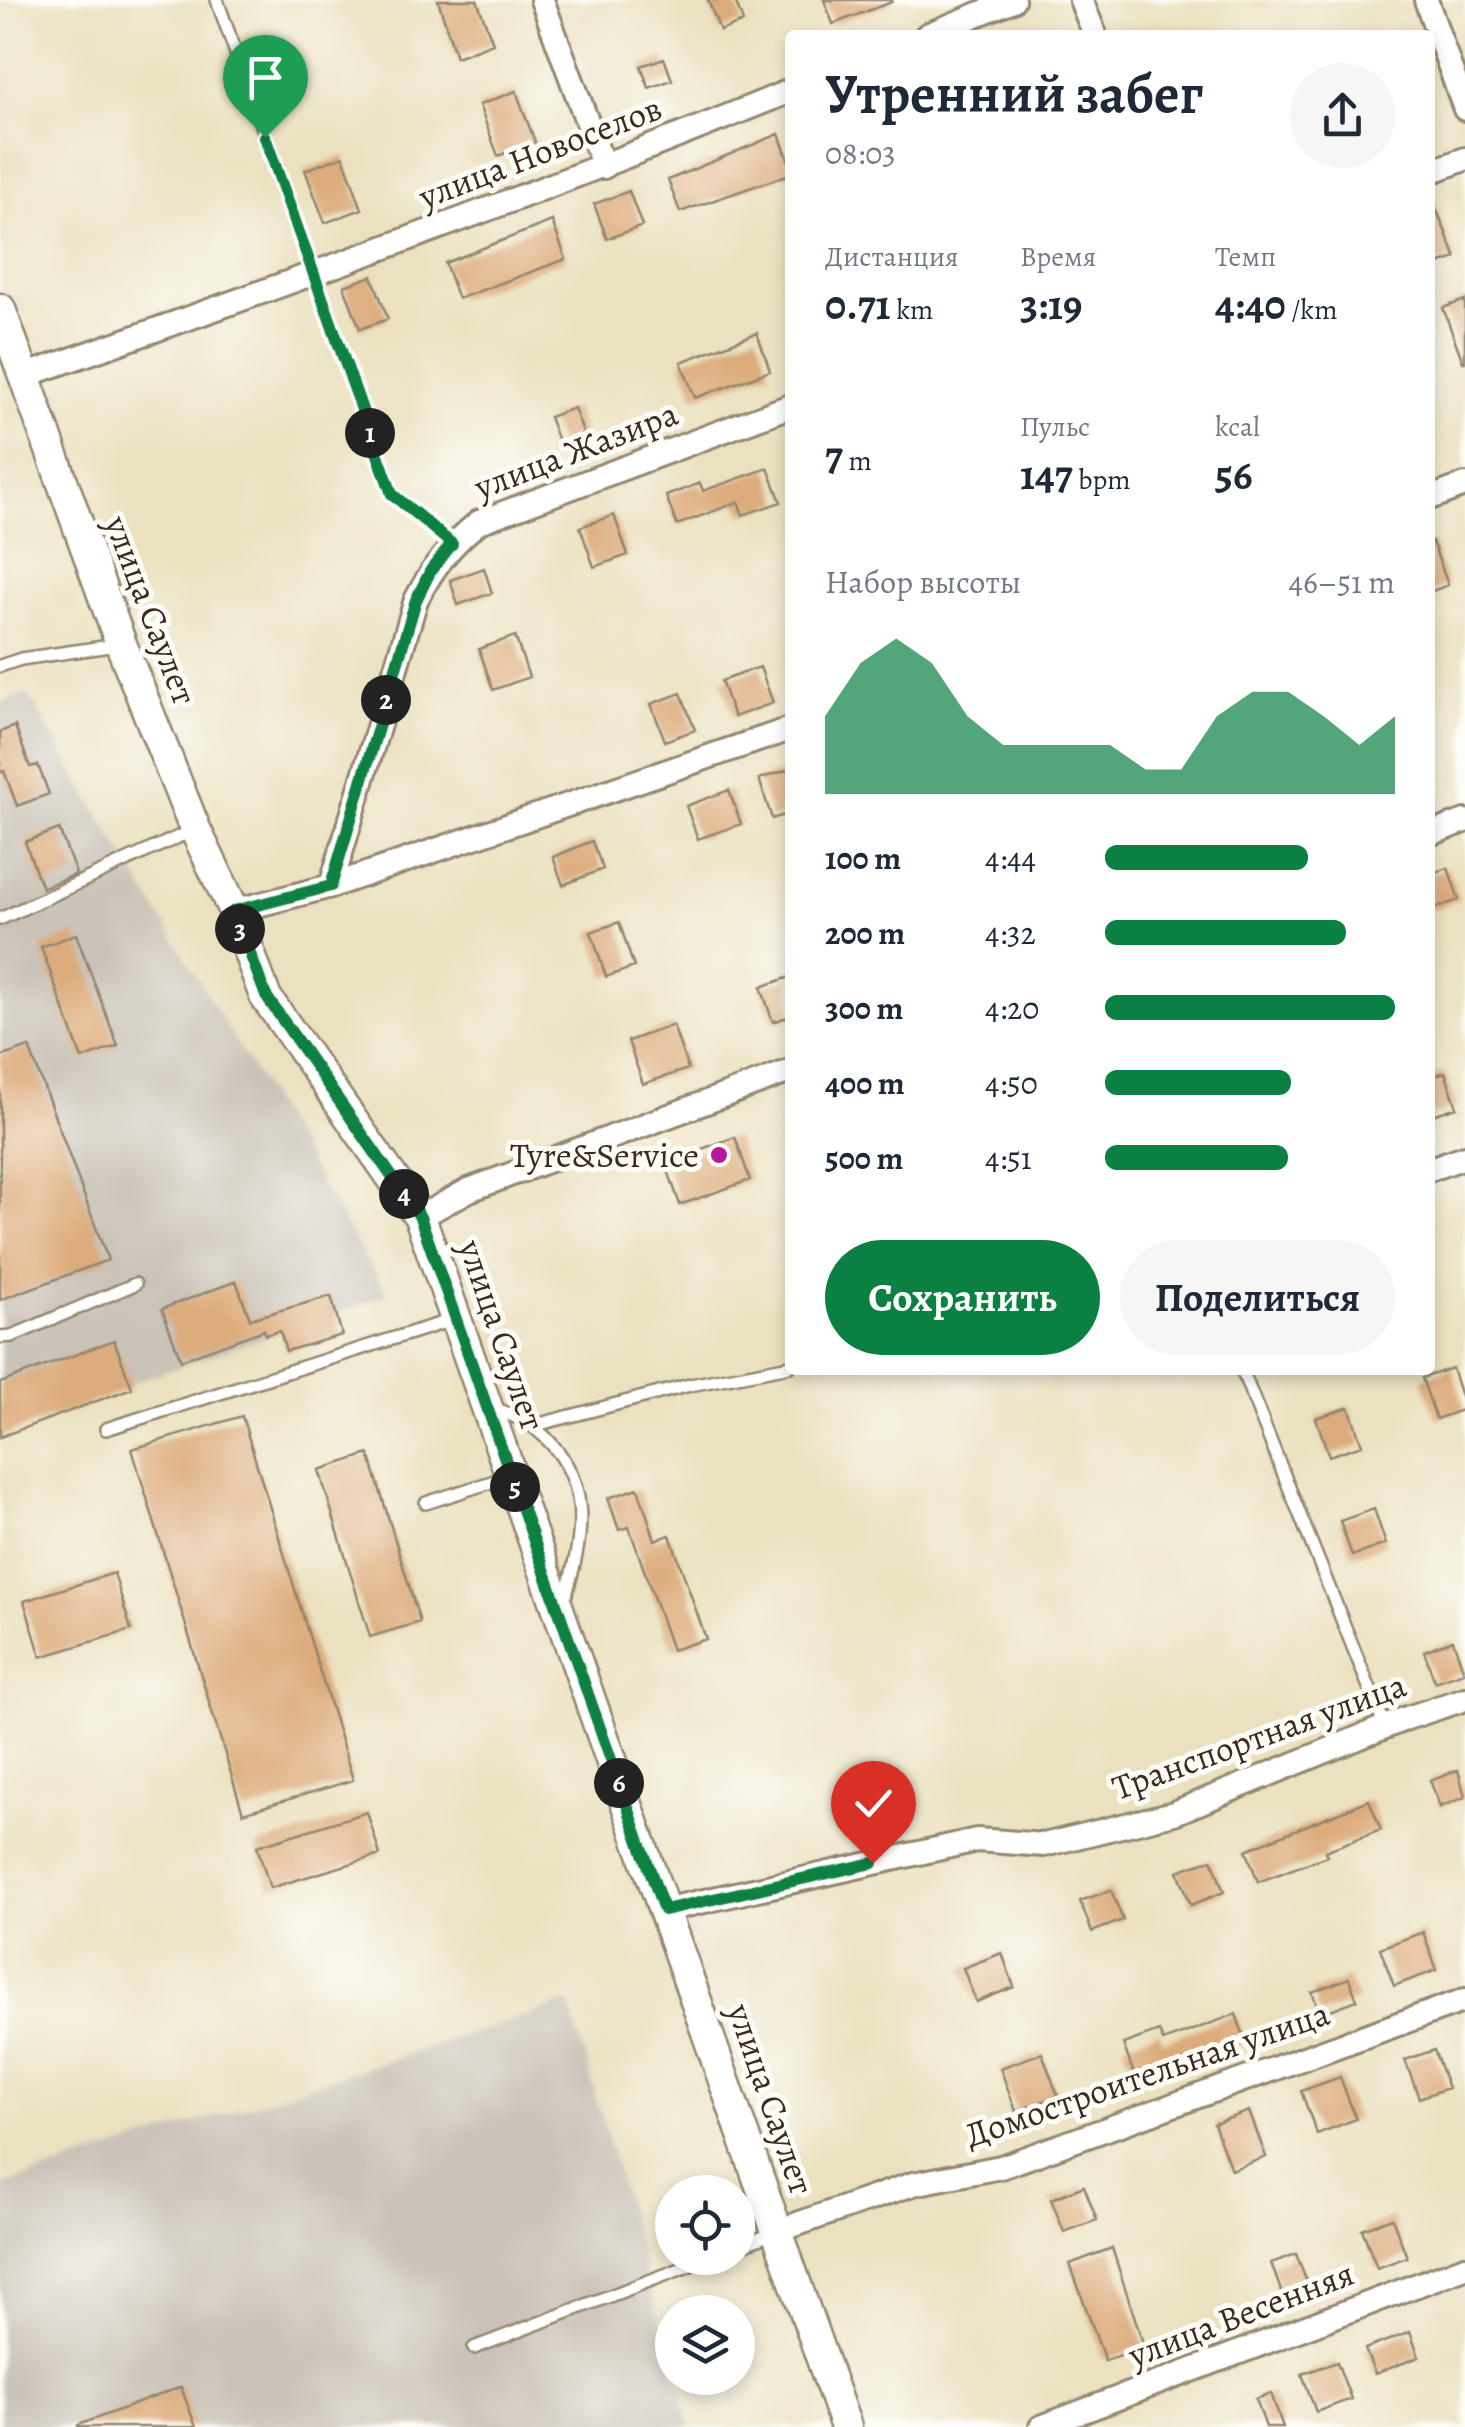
<!DOCTYPE html>
<html lang="ru">
<head>
<meta charset="utf-8">
<style>
	body { margin:0; font-family:Alegreya,serif; background:#f6f6f7; color:#1f2937; height:100vh; display:flex; flex-direction:column; font-size:38px; white-space:nowrap }
	* { box-sizing:border-box; margin:0 }
	p { font-size:32px; color:#747a83 }
	.icon { flex:none; width:55px; height:55px; fill:none; stroke:currentColor; stroke-width:2; stroke-linecap:round; stroke-linejoin:round }
	.map { position:relative; flex:1; overflow:hidden }
	.drawer { position:absolute; left:785px; top:30px; width:650px; height:1345px; display:flex; flex-direction:column; background:#fff; border-radius:10px; box-shadow:0 5px 15px #0003 }
	.drawer>* { flex:none }
	.tools { position:absolute; left:655px; top:2175px; display:grid; gap:20px }
	.tools a { display:grid; place-items:center; width:100px; height:100px; border-radius:50%; background:#fff; box-shadow:0 5px 15px #0003; font-size:50px }
	.pin { position:absolute; display:grid; place-items:center; width:85px; height:85px; color:#fff; margin:-102px -42px; border-radius:50% 50% 50% 0; rotate:-45deg; box-shadow:0 0 10px #0007 }
	.pin .icon { rotate:45deg }
	.km { position:absolute; width:50px; height:50px; margin:-25px; border-radius:50%; background:#222; color:#fff; font-size:28px; line-height:50px; text-align:center }
	.round { display:grid; place-items:center; flex:none; width:105px; height:105px; border-radius:52px; background:#f6f6f7 }
	.overview { display:flex; align-items:center; justify-content:space-between; height:170px; padding:0 40px }
	h1 { font-size:55px; font-weight:700; line-height:75px }
	.metrics { display:grid; grid-template-columns:repeat(3,1fr); gap:15px; height:170px; padding:10px 40px }
	.metrics div { display:grid; align-content:center }
	.metrics b { font-size:42px; font-weight:700 }
	.metrics small { font-size:28px; font-weight:400 }
	.metrics p { font-size:28px }
	.chart { height:280px; padding:20px 40px }
	.chart p { display:flex; justify-content:space-between }
	.chart svg { width:100%; height:180px; margin-top:10px; fill:#0b8043; opacity:.7 }
	.cta { display:flex; gap:20px; margin-top:auto; padding:20px 40px }
	.cta a { flex:1; height:115px; border-radius:60px; background:#0b8043; color:#fff; font-size:40px; font-weight:700; line-height:115px; text-align:center }
	.cta a+a { background:#f6f6f7; color:#1f2937 }
	ul { padding:0 40px; list-style:none; font-size:32px }
	li { display:grid; grid-template-columns:160px 120px 1fr; align-items:center; height:75px }
	li i { height:25px; border-radius:12px; background:#0b8043 }
	.map>svg:first-child { display:block }
	.industrial { fill:#cbc3b8 }
	.building { fill:#ddac7c }
	.lines { fill:none; stroke-linecap:round; stroke-linejoin:round }
	.service-casing { stroke:#93866f; stroke-width:16 }
	.minor-casing { stroke:#93866f; stroke-width:28 }
	.tertiary-casing { stroke:#93866f; stroke-width:35 }
	.service { stroke:#fff; stroke-width:11 }
	.minor { stroke:#fff; stroke-width:22 }
	.tertiary { stroke:#fff; stroke-width:30 }
	.route-casing { stroke:#fff; stroke-width:20 }
	.route { stroke:#0b8043; stroke-width:12 }
	.poi-dot { fill:#b5179e; stroke:#fdfcf7; stroke-width:4 }
	.labels { text-anchor:middle; dominant-baseline:central; stroke-width:10; stroke-linejoin:round; paint-order:stroke }
	.street-label { font-size:35px; fill:#3b2a1e; stroke:#fdfcf7 }
	.poi-label { font-size:35px; fill:#3b2a1e; stroke:#fdfcf7; text-anchor:end }
</style>
</head>
<body>
<div class="map">
<svg width="1465" height="2427" viewBox="0 0 1465 2427">
	<rect width="100%" height="100%" fill="#fdfcf7"/>
	<filter id="ink" filterUnits="userSpaceOnUse"><feTurbulence type="fractalNoise" baseFrequency=".01" numOctaves="2"/><feDisplacementMap in="SourceGraphic" scale="20" xChannelSelector="R" yChannelSelector="G"/><feConvolveMatrix kernelMatrix="1 2 1 2 8 2 1 2 1" color-interpolation-filters="sRGB"/></filter>
	<filter id="wash" filterUnits="userSpaceOnUse"><feTurbulence type="fractalNoise" baseFrequency=".0048" numOctaves="4" result="noise"/><feDisplacementMap in="SourceGraphic" scale="40" xChannelSelector="R" yChannelSelector="G"/><feGaussianBlur stdDeviation="2.25" result="paint"/><feColorMatrix in="noise" values="0 0 0 0 0 0 0 0 0 0 0 0 0 0 0 0 0 1.4 0 .05"/><feComposite in="paint" operator="in"/></filter>
	<g filter="url(#wash)">
		<rect width="100%" height="100%" fill="#ebe1c0"/>
		<path class="industrial" d="M26,692L388,1295L0,1428V704Z
			M569,2002L672,2365V2378H676L690,2427H0V2186Z"/>
		<g id="blocks">
			<path class="building" d="M438,0H477L493,43L456,57Z
				M708,0H735L743,22L720,31Z
				M824,0H892V2L833,24Z
				M664,58L672,80L649,88L641,66Z
				M516,91L535,142L498,156L479,105Z
				M779,134L790,164V174L680,212L668,180Z
				M343,156L362,209L325,223L305,170Z
				M629,191L642,226L607,239L594,204Z
				M1430,193L1456,258L1430,267Z
				M552,221L566,259L458,299L445,263Z
				M372,276L388,319L360,329L344,286Z
				M1465,300V362H1463L1443,308Z
				M757,333L770,371L695,398L681,362Z
				M574,408L586,440L561,449L549,417Z
				M768,468L781,502L743,515L738,502L677,525L666,496L700,483L703,491Z
				M614,515L628,555L594,567L580,527Z
				M1432,541L1448,585L1430,592V542Z
				M484,568L492,593L458,605L450,580Z
				M515,636L529,677L493,690L479,649Z
				M760,667L773,703L734,717L721,681Z
				M681,693L695,730L665,741L651,704Z
				M15,726L30,767L38,765L49,794L17,806L4,771L0,773V732Z
				M790,769V813L772,819L759,779Z
				M729,790L741,824L698,839L686,806Z
				M59,829L76,874L42,888L25,842Z
				M592,841L603,869L563,885L553,857Z
				M1448,868L1459,900L1430,910V874Z
				M619,922L634,967L606,977L591,932Z
				M76,934L118,1046L82,1059L41,947Z
				M790,977V1016L773,1022L761,987Z
				M673,1025L688,1069L643,1084L628,1041Z
				M29,1047L108,1260L0,1300V1057Z
				M1445,1072L1457,1107L1430,1116V1077Z
				M735,1137L750,1180L680,1205L665,1162Z
				M236,1281L250,1319L331,1296L342,1335L286,1351L280,1331L265,1335L264,1330L181,1360L162,1309Z
				M114,1340L132,1388L0,1437V1383Z
				M1452,1368L1465,1409L1436,1419L1422,1378Z
				M1349,1407L1362,1445L1329,1456L1316,1418Z
				M242,1416L353,1780L243,1813L132,1449Z
				M369,1454L420,1622L370,1637L319,1470Z
				M638,1488L655,1540L670,1535L706,1639L672,1650L629,1527L619,1530L608,1498Z
				M1374,1509L1386,1544L1352,1556L1340,1521Z
				M114,1573L131,1630L41,1657L24,1601Z
				M1453,1640L1464,1672L1435,1682L1424,1651Z
				M1458,1770L1465,1797L1440,1807L1430,1780Z
				M1369,1800L1381,1830L1325,1851L1327,1856L1258,1882L1246,1850Z
				M367,1812L380,1855L270,1888L257,1846Z
				M1212,1859L1224,1892L1191,1905L1178,1871Z
				M1111,1890L1123,1920L1092,1932L1080,1901Z
				M1423,1932L1437,1970L1394,1986L1380,1948Z
				M1002,1953L1014,1987L976,2002L963,1968Z
				M1349,1978L1357,2000L1320,2014L1312,1992Z
				M1236,2014L1246,2042L1136,2080L1123,2044L1159,2031L1163,2041Z
				M1434,2050L1448,2088L1419,2098L1405,2060Z
				M1042,2053L1058,2096L1016,2111L1000,2068Z
				M1340,2077L1356,2119L1317,2134L1301,2091Z
				M1249,2111L1266,2157L1231,2170L1214,2124Z
				M1084,2186L1097,2220L1064,2232L1051,2199Z
				M1392,2218L1407,2257L1377,2268L1362,2229Z
				M1112,2248L1144,2346L1105,2361L1070,2264Z
				M1296,2254L1311,2293L1285,2302L1271,2263Z
				M1410,2332L1419,2357L1375,2374L1365,2349Z
				M1337,2362L1351,2399L1316,2412L1302,2374Z
				M181,2387L196,2427H78V2425Z
				M1271,2393L1283,2427H1266L1256,2399Z"/>
		</g>
	</g>
	<g filter="url(#ink)">
		<use href="#blocks" fill-opacity="0" stroke="#93866f" stroke-width="2.5"/>
		<g class="lines">
			<g class="service-casing">
				<path id="service" d="M217,0L393,493L452,544
					M0,666L21,659L117,645
					M0,919L191,831
					M0,1337L12,1336L135,1284
					M1242,1370L1385,1727
					M492,1407C506,1413 523,1419 535,1428C595,1477 584,1536 564,1601
					M532,1426L690,1385L790,1366
					M106,1429L452,1320
					M426,1503L507,1477
					M738,2247L776,2232
					M474,2348L709,2258"/>
			</g>
			<g class="minor-casing">
				<path id="minor" d="M542,0L604,167
					M1081,0L1095,35
					M1426,0L1465,109
					M927,35L1013,0
					M1430,172L1465,159
					M24,376C282,286 538,194 790,91
					M1430,498L1465,485
					M1430,834L1465,821
					M331,886L416,600C433,567 450,545 479,522L790,406
					M234,911L331,886L790,729
					M1430,1169L1465,1157
					M420,1217L469,1190L790,1071
					M664,1910L977,1840L1044,1845L1174,1813L1407,1718L1465,1699
					M777,2231L913,2184L1001,2167L1465,2000
					M1041,2427L1465,2267"/>
			</g>
			<g class="tertiary-casing">
				<path id="tertiary" d="M0,309L121,644L195,829L234,911L265,996L420,1217L846,2427"/>
			</g>
			<use href="#service" class="service"/>
			<use href="#minor" class="minor"/>
			<use href="#tertiary" class="tertiary"/>
		</g>
	</g>
	<g class="lines" filter="url(#ink)">
		<g class="route-casing">
			<path id="route" d="M265,137L392,494L452,544L431,570L416,600L331,886L234,911L266,996L420,1217L664,1910L873,1863"/>
		</g>
		<use href="#route" class="route"/>
	</g>
	<circle class="poi-dot" cx="719" cy="1155" r="10"/>
	<g class="labels">
		<g class="street-label">
			<text transform="translate(540 152) rotate(-21)">улица Новоселов</text>
			<text transform="translate(576 450) rotate(-21)">улица Жазира</text>
			<text transform="translate(151 610) rotate(69)">улица Саулет</text>
			<text transform="translate(502 1335) rotate(71)">улица Саулет</text>
			<text transform="translate(1259 1736) rotate(-20)">Транспортная улица</text>
			<text transform="translate(1147 2074) rotate(-19)">Домостроительная улица</text>
			<text transform="translate(771 2099) rotate(71)">улица Саулет</text>
			<text transform="translate(1241 2314) rotate(-21)">улица Весенняя</text>
		</g>
		<g class="poi-label">
			<text x="699" y="1155">Tyre&amp;Service</text>
		</g>
	</g>
</svg>
<div class="tools">
<a><svg class="icon" aria-label="locate" viewBox="0 0 24 24"><circle cx="12" cy="12" r="6"/><path d="M12 2v4M12 18v4M2 12h4M18 12h4"/></svg></a>
<a><svg class="icon" aria-label="layers" viewBox="0 0 24 24"><path d="M12 4l9 5-9 5-9-5zM3 14l9 5 9-5"/></svg></a>
</div>
<div class="pin" style="left:265px;top:137px;background:#1e9e55"><svg class="icon" aria-label="arrive" viewBox="0 0 24 24"><path d="M6 21V4h12l-3 4 3 4H6"/></svg></div>
<div class="pin" style="left:873px;top:1863px;background:#d93025"><svg class="icon" aria-label="check" viewBox="0 0 24 24"><path d="M5 12l5 5 9-10"/></svg></div>
<b class="km" style="left:370px;top:433px">1</b>
<b class="km" style="left:386px;top:700px">2</b>
<b class="km" style="left:240px;top:929px">3</b>
<b class="km" style="left:404px;top:1194px">4</b>
<b class="km" style="left:515px;top:1487px">5</b>
<b class="km" style="left:619px;top:1783px">6</b>
<section class="drawer">
<div class="overview"><div><h1>Утренний забег</h1><p>08:03</p></div><a class="round"><svg class="icon" aria-label="share" viewBox="0 0 24 24"><path d="M12 15V3M7 8l5-5 5 5M5 13v7h14v-7"/></svg></a></div>
<div class="metrics">
<div><p>Дистанция</p><b>0.71<small> km</small></b></div>
<div><p>Время</p><b>3:19</b></div>
<div><p>Темп</p><b>4:40<small> /km</small></b></div>
</div>
<div class="metrics">
<div><b>7<small> m</small></b></div>
<div><p>Пульс</p><b>147<small> bpm</small></b></div>
<div><p>kcal</p><b>56</b></div>
</div>
<div class="chart"><p><span>Набор высоты</span>46–51 m</p>
<svg viewBox="0 0 160 44" preserveAspectRatio="none"><path d="M0 44V25L10 12L20 6L30 12L40 25L50 32L60 32L70 32L80 32L90 38L100 38L110 25L120 19L130 19L140 25L150 32L160 25V44z"/></svg>
</div>
<ul>
<li><b>100 m</b>4:44<i style="width:70%"></i></li>
<li><b>200 m</b>4:32<i style="width:83%"></i></li>
<li><b>300 m</b>4:20<i style="width:100%"></i></li>
<li><b>400 m</b>4:50<i style="width:64%"></i></li>
<li><b>500 m</b>4:51<i style="width:63%"></i></li>
</ul>
<div class="cta"><a>Сохранить</a><a>Поделиться</a></div>
</section>
</div>
</body>
</html>
